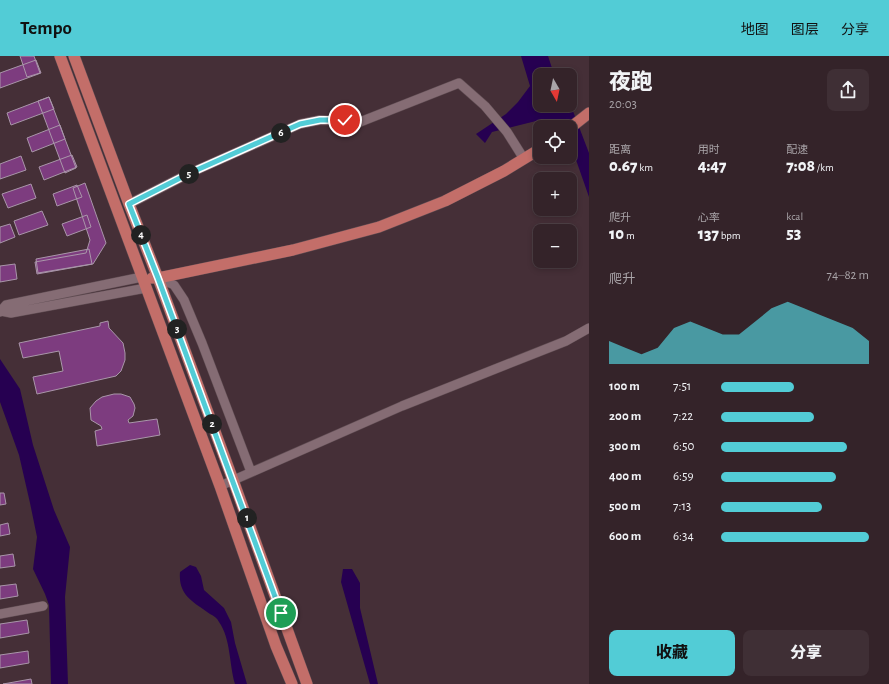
<!DOCTYPE html>
<html lang="zh">
<head>
<meta charset="utf-8">
<style>
	body { margin:0; font-family:"Alegreya Sans","Noto Sans SC",sans-serif; background:#3f2f35; color:#f1f3f6; height:100vh; display:flex; flex-direction:column; font-size:15px; white-space:nowrap }
	* { box-sizing:border-box; margin:0 }
	p { font-size:13px; color:#a9a4a8 }
	.icon { flex:none; width:22px; height:22px; fill:none; stroke:currentColor; stroke-width:2; stroke-linecap:round; stroke-linejoin:round }
	.map { position:relative; flex:1; overflow:hidden }
	.side { display:flex; flex-direction:column; background:#342329; width:300px }
	.side>* { flex:none }
	.needle { width:26px; rotate:171deg }
	.buttons { position:absolute; left:533px; top:12px; display:grid; gap:8px }
	.buttons a { display:grid; place-items:center; width:44px; height:44px; border-radius:8px; background:#342329; box-shadow:0 2px 6px #0003,0 0 0 1px #4e4046; font-size:20px }
	.pin { position:absolute; display:grid; place-items:center; width:34px; height:34px; color:#fff; margin:-17px; border:2px solid #fff; border-radius:50%; box-shadow:0 1px 4px #0007 }
	.km { position:absolute; width:20px; height:20px; margin:-10px; border-radius:50%; background:#222; color:#fff; font-size:11px; line-height:20px; text-align:center }
	.round { display:grid; place-items:center; flex:none; width:42px; height:42px; border-radius:8px; background:#3f2f35 }
	.overview { display:flex; align-items:center; justify-content:space-between; height:68px; padding:0 20px }
	h1 { font-size:22px; font-weight:800; line-height:30px }
	.stats { display:grid; grid-template-columns:repeat(3,1fr); gap:6px; height:68px; padding:4px 20px }
	.stats div { display:grid; align-content:center }
	.stats b { font-size:17px; font-weight:800 }
	.stats small { font-size:11px; font-weight:400 }
	.stats p { font-size:11px }
	.chart { height:112px; padding:8px 20px }
	.chart p { display:flex; justify-content:space-between }
	.chart svg { width:100%; height:72px; margin-top:4px; fill:#52ccd6; opacity:.7 }
	.cta { display:flex; gap:8px; margin-top:auto; padding:8px 20px }
	.cta a { flex:1; height:46px; border-radius:8px; background:#52ccd6; color:#111; font-size:16px; font-weight:800; line-height:46px; text-align:center }
	.cta a+a { background:#3f2f35; color:#f1f3f6 }
	ul { padding:0 20px; list-style:none; font-size:13px }
	li { display:grid; grid-template-columns:64px 48px 1fr; align-items:center; height:30px }
	li i { height:10px; border-radius:5px; background:#52ccd6 }
	header { display:flex; align-items:center; gap:24px; box-sizing:border-box; height:56px; padding:0 20px; background:#52ccd6; color:#111 }
	header strong { font-size:19px }
	nav { display:flex; gap:22px; margin-inline-start:auto; font-size:14px }
	main { display:flex; flex:1; min-height:0 }
	.map>svg:first-child { display:block }
	.water { fill:#260051 }
	.building { fill:#7d3c7f; stroke:#a996a9 }
	.lines { fill:none; stroke-linecap:round; stroke-linejoin:round }
	.minor-casing { stroke:#604d53; stroke-width:10 }
	.major-casing { stroke:#604d53; stroke-width:12 }
	.minor { stroke:#856c74; stroke-width:9 }
	.major { stroke:#c36e69; stroke-width:11 }
	.route-casing { stroke:#fff; stroke-width:8 }
	.route { stroke:#52ccd6; stroke-width:5 }
</style>
</head>
<body>
<header>
<strong>Tempo</strong>
<nav><a>地图</a><a>图层</a><a>分享</a></nav>
</header>
<main>
<div class="map">
<svg width="589" height="628" viewBox="0 0 589 628">
	<rect width="100%" height="100%" fill="#452f37"/>
	<path class="water" d="M521,0H548L554,18L553,19H540V49H570L571,50L589,97V141L575,101L570,94V71H554L546,66L536,65L492,76L485,87L476,78L506,58L518,46L530,30Z
		M0,303L20,333L33,389L54,454L70,491L65,541L68,628H51L49,549L45,538L33,513L37,481L30,447L19,399L0,346Z
		M190,509L196,511L201,520L204,534L224,552L231,566L235,587L247,628H235C229,608 231,583 219,566C217,562 214,560 210,558C194,546 178,540 180,516Z
		M343,513H352L360,527V552L378,628H370L341,526Z"/>
	<path class="building" d="M20,0H34L40,17L27,21Z
		M36,4L41,17L0,32V17Z
		M49,41L76,112L65,117L38,45Z
		M49,41L54,53L11,69L7,57Z
		M60,69L65,83L32,96L27,82Z
		M72,99L77,111L44,124L39,111Z
		M21,100L26,114L0,123V108Z
		M85,127L106,187L93,208L37,218L35,206L86,197L90,184L73,132Z
		M31,128L36,142L8,152L2,138Z
		M77,129L82,141L57,150L53,138Z
		M42,155L48,169L19,179L14,165Z
		M87,159L91,171L67,180L62,168Z
		M10,168L15,181L0,187V171Z
		M89,193L92,208L38,217L36,203Z
		M15,208L17,223L0,226V210Z
		M108,265L109,272L123,287L125,297V304L121,315L116,320L37,338L33,321L63,315L59,295L23,302L19,287L100,270V267Z
		M114,338H121L130,341L134,348L135,352L133,360L128,364L129,367L157,363L160,379L97,390L95,375L102,373L101,370L91,364L90,352L96,345L102,341Z
		M0,437H4L6,448L0,449Z
		M8,467L10,478L0,480V469Z
		M13,498L15,510L0,512V500Z
		M16,528L18,540L0,543V530Z
		M27,564L29,577L0,582V568Z
		M28,595L29,607L0,612V599Z
		M31,623L32,628H3Z"/>
	<g class="lines">
		<g class="minor-casing">
			<path id="minor" d="M129,148L190,117L300,68L320,64L360,66L459,27L485,50L507,76L524,103
				M158,222L174,229L184,244L202,287L251,416
				M1,255L11,257L146,232
				M0,256L6,249L142,221
				M220,430L402,350L566,285L589,272
				M0,558L43,550"/>
		</g>
		<g class="major-casing">
			<path id="major" d="M60,0L220,430L276,590L292,628
				M74,0L129,148L158,222L233,424L307,628
				M570,72L589,57
				M152,222H158L293,194L379,171L445,145L504,115L540,93"/>
		</g>
		<use href="#minor" class="minor"/>
		<use href="#major" class="major"/>
	</g>
	<g class="lines">
		<g class="route-casing">
			<path id="route" d="M281,557L158,222L129,148L190,117L300,68L320,64H345"/>
		</g>
		<use href="#route" class="route"/>
	</g>
</svg>
<div class="buttons">
<a><svg class="needle" viewBox="-14 -14 28 28"><path d="M0-13l5 13h-10z" fill="#e53935"/><path d="M0 13l5-13h-10z" fill="#a9a4a8"/></svg></a>
<a><svg class="icon" aria-label="locate" viewBox="0 0 24 24"><circle cx="12" cy="12" r="6"/><path d="M12 2v4M12 18v4M2 12h4M18 12h4"/></svg></a>
<a>+</a>
<a>−</a>
</div>
<div class="pin" style="left:281px;top:557px;background:#1e9e55"><svg class="icon" aria-label="arrive" viewBox="0 0 24 24"><path d="M6 21V4h12l-3 4 3 4H6"/></svg></div>
<div class="pin" style="left:345px;top:64px;background:#d93025"><svg class="icon" aria-label="check" viewBox="0 0 24 24"><path d="M5 12l5 5 9-10"/></svg></div>
<b class="km" style="left:247px;top:462px">1</b>
<b class="km" style="left:212px;top:368px">2</b>
<b class="km" style="left:177px;top:273px">3</b>
<b class="km" style="left:141px;top:179px">4</b>
<b class="km" style="left:189px;top:118px">5</b>
<b class="km" style="left:281px;top:77px">6</b>
</div>
<section class="side">
<div class="overview"><div><h1>夜跑</h1><p>20:03</p></div><a class="round"><svg class="icon" aria-label="share" viewBox="0 0 24 24"><path d="M12 15V3M7 8l5-5 5 5M5 13v7h14v-7"/></svg></a></div>
<div class="stats">
<div><p>距离</p><b>0.67<small> km</small></b></div>
<div><p>用时</p><b>4:47</b></div>
<div><p>配速</p><b>7:08<small> /km</small></b></div>
</div>
<div class="stats">
<div><p>爬升</p><b>10<small> m</small></b></div>
<div><p>心率</p><b>137<small> bpm</small></b></div>
<div><p>kcal</p><b>53</b></div>
</div>
<div class="chart"><p><span>爬升</span>74–82 m</p>
<svg viewBox="0 0 160 44" preserveAspectRatio="none"><path d="M0 44V30L10 34L20 38L30 34L40 22L50 18L60 22L70 26L80 26L90 18L100 10L110 6L120 10L130 14L140 18L150 22L160 30V44z"/></svg>
</div>
<ul>
<li><b>100 m</b>7:51<i style="width:49%"></i></li>
<li><b>200 m</b>7:22<i style="width:63%"></i></li>
<li><b>300 m</b>6:50<i style="width:85%"></i></li>
<li><b>400 m</b>6:59<i style="width:78%"></i></li>
<li><b>500 m</b>7:13<i style="width:68%"></i></li>
<li><b>600 m</b>6:34<i style="width:100%"></i></li>
</ul>
<div class="cta"><a>收藏</a><a>分享</a></div>
</section>
</main>
</body>
</html>
